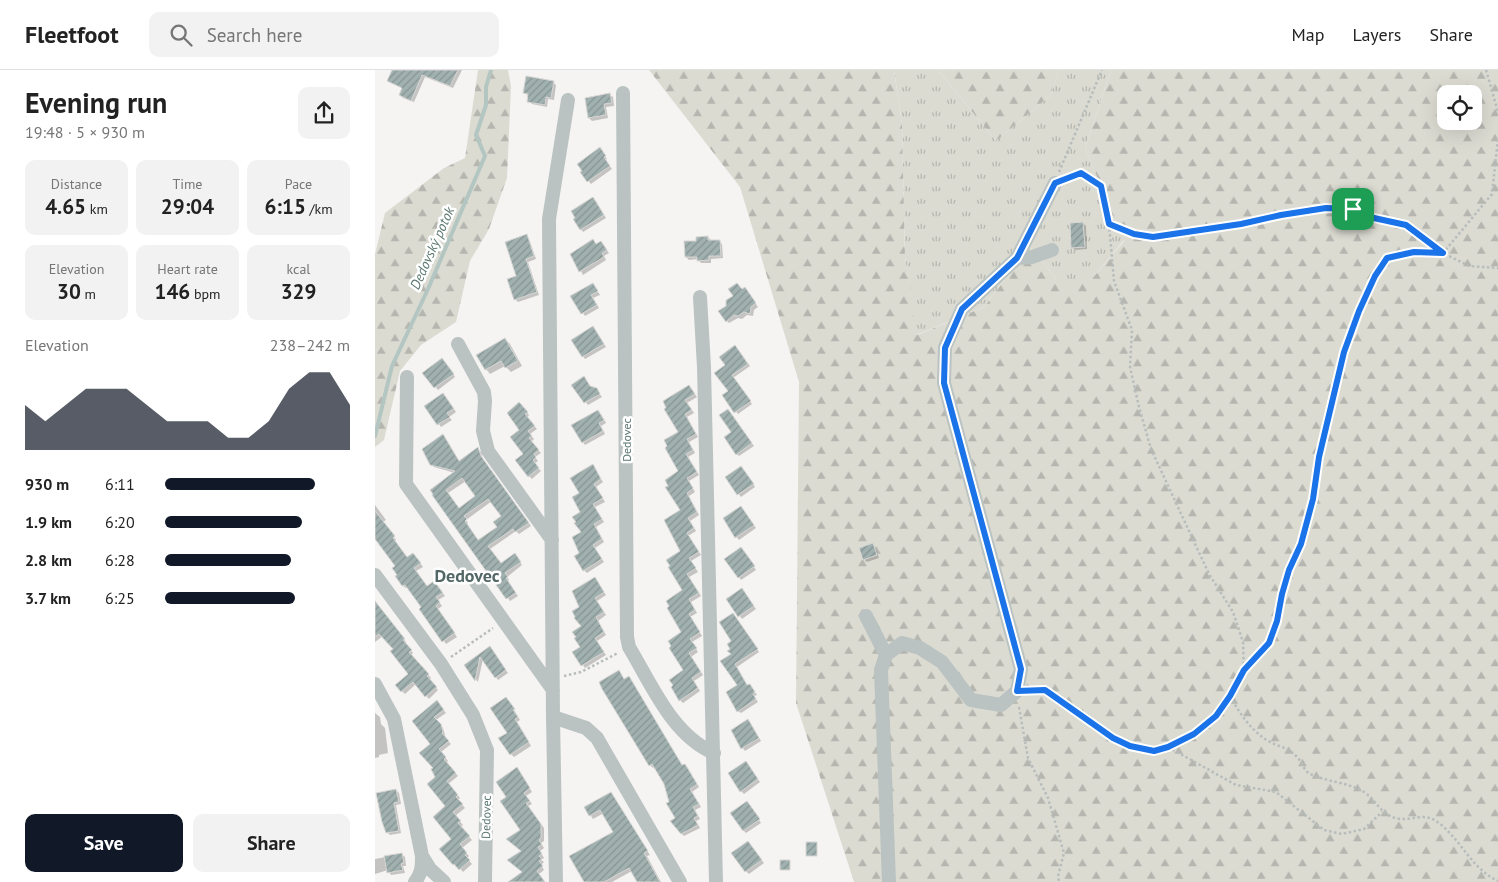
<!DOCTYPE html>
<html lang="en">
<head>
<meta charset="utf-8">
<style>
	body { margin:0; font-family:"PT Sans",sans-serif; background:#f2f2f2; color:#222; height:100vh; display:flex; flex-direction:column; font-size:19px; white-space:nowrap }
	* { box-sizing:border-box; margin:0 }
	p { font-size:16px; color:#767676 }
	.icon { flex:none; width:28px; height:28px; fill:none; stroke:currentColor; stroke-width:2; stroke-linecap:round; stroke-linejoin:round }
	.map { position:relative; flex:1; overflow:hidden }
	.sheet { display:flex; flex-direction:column; background:#fff; width:375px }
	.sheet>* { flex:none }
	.buttons { position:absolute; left:1062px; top:15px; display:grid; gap:10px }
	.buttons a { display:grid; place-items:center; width:45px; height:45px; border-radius:10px; background:#fff; box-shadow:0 5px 20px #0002; font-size:25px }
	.pin { position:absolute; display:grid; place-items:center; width:42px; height:42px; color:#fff; margin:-21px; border-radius:10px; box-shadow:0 2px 8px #0006 }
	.round { display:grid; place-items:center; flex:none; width:52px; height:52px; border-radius:10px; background:#f2f2f2 }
	.headline { display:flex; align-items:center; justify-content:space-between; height:85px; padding:0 25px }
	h1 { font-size:28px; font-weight:600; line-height:38px }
	.stats { display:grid; grid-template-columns:repeat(3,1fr); gap:8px; height:85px; padding:5px 25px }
	.stats div { display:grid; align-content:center; border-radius:10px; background:#f2f2f2; text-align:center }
	.stats b { font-size:21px; font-weight:600 }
	.stats small { font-size:14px; font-weight:400 }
	.stats p { font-size:14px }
	.chart { height:140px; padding:10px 25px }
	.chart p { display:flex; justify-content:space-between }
	.chart svg { width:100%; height:90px; margin-top:5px; fill:#111827; opacity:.7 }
	.primary-button { display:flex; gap:10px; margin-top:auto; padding:10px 25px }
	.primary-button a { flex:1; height:58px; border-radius:10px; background:#111827; color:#fff; font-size:20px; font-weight:600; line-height:58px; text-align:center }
	.primary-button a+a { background:#f2f2f2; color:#222 }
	ul { padding:0 25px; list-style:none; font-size:16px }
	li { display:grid; grid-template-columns:80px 60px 1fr; align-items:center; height:38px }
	li i { height:12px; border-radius:6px; background:#111827 }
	header { display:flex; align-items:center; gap:30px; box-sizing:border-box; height:70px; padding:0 25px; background:#fff; border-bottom:1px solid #e0e0e0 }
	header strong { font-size:24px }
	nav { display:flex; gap:28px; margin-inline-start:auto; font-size:18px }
	.search { width:350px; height:45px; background:#f2f2f2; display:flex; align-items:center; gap:12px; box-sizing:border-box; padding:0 18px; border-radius:10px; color:#767676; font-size:19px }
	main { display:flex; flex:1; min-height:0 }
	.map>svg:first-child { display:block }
	.grass { fill:url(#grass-tufts) }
	.forest { fill:url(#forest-firs); fill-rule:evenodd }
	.shadow { fill:#0003; fill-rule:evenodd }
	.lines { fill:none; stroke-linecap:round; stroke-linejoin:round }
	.stream { stroke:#b4c6c1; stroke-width:4 }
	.building { fill:url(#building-hatch); stroke:#d7d6d5; fill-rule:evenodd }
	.path { stroke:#b7bdbc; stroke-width:2.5; stroke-dasharray:2.5 2.5; stroke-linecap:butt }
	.minor { stroke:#bac3c2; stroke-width:14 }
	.route-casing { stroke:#fff; stroke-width:10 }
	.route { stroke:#1a73e8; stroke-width:6 }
	.labels { text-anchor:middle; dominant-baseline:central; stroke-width:5; stroke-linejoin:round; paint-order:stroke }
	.street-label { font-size:12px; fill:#5d7875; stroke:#fff }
	.water-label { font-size:14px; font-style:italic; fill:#5c7971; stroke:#fff }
	.district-label { font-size:18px; font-weight:bold; fill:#536866; stroke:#fff }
</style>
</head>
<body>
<header>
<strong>Fleetfoot</strong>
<div class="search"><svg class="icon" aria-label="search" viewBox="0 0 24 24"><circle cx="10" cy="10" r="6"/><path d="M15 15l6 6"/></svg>Search here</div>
<nav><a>Map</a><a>Layers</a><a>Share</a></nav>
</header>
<main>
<section class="sheet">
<div class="headline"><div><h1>Evening run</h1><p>19:48 · 5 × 930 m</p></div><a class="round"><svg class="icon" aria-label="share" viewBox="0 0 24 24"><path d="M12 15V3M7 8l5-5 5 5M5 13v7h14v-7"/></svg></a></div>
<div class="stats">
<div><p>Distance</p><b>4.65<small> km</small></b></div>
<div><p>Time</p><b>29:04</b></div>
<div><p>Pace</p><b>6:15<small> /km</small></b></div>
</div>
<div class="stats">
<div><p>Elevation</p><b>30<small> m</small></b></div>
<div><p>Heart rate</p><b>146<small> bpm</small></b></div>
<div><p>kcal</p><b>329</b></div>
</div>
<div class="chart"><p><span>Elevation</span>238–242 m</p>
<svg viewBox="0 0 160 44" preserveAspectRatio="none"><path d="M0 44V22L10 30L20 22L30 14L40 14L50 14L60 22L70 30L80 30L90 30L100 38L110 38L120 30L130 14L140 6L150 6L160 22V44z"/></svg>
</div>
<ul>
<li><b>930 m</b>6:11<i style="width:81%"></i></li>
<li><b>1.9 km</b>6:20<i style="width:74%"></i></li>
<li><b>2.8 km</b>6:28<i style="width:68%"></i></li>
<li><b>3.7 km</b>6:25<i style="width:70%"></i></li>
</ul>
<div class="primary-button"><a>Save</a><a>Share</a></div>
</section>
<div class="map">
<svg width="1123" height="812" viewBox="0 0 1123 812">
	<defs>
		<pattern id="grass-tufts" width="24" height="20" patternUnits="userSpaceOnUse" patternTransform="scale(1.25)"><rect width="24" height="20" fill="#dbdbd2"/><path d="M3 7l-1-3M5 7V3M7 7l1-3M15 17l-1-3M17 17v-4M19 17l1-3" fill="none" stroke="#b5b6af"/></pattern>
		<pattern id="forest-firs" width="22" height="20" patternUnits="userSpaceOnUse" patternTransform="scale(1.25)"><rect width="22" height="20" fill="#dbdbd2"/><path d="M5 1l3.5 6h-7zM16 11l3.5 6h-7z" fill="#b5b6af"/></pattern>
		<pattern id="building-hatch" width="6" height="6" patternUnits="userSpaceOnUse" patternTransform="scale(1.25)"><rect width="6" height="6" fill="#a1b1af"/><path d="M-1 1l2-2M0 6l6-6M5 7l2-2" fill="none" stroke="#869593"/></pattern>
	</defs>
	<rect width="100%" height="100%" fill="#f6f4f3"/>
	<path class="grass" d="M519,0H563L621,71L675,26L684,0H736L710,78L749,170L716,210H682L655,177L609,237L541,265L530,187L527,54Z"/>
	<path class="forest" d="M103,0H133L136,16L132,108L114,159L95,191L81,252L46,275L25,301L9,370L0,377V184L10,143L69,98L90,88Z
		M274,0H519L527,54L530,187L542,265L609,237L655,177L682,210H716L749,171L710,78L736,0H1123V812H479L421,633L424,312L365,117ZM1071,24H1099V51H1071Z
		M563,0H684L675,26L621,71Z"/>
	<path class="shadow" d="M18,0H87L78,18L50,7L39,32L28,28L25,25L28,19L14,11Z
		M178,12L181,15L179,30L173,29L172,37L157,34L154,31V26L149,23Z
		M235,25L238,27L239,36L231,37L233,48L217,51L214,48Z
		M227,82L232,89L230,90L237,99L216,114L206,102Z
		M221,131L231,148L208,162L206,159Z
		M708,153L711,156L712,179L700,180L697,177Z
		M152,166L154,169L161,189L153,192L164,225L143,232L140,229L142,207Z
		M333,167L336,170L344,171L347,174L348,188L336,189V193H326L323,189L314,190L311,187L322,172Z
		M226,172L234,183L229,186L231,190L208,205L197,184Z
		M220,217L225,225L218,228L224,238L210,246L197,227Z
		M367,220L372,222L383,237L379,240L378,246L372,245L367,249L363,248L354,253L352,251V236L359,226Z
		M221,261L231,277L210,289L208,286Z
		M130,269L135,274L147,296L136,302L130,296L115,304L111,299Z
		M363,279L375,296L358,308L377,334L363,344L349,326L354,322L352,295Z
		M70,292L80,307L63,320L49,303Z
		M209,308L216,318L221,319L227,327L213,335L198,315Z
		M314,316L322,327L312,333L319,343L312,347L323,367L314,372L320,383L313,387L324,405L314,411L320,422L314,426L324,445L315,451L321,461L313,466L326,485L316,491L323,502L314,507L326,526L316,532L322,543L315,547L327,566L317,572L323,582L316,587L328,605L319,611L325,621L308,633L305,630L310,601L308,562L304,362L291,340Z
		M71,327L81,342L74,347L77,350L66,357L51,336Z
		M147,337L154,345L152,348L162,359L155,364L159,369L156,372L166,383L160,387L163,391L159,394L166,401L157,409L154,406L146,360Z
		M355,343L379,376L364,386L362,384Z
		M226,344L231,353L226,356L230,364L210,375L208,372Z
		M68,366L85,392L103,379L106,382L108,390L156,456L144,464L141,461L115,479L126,495L142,488L147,495L132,507L134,510L132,512L143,526L135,531L59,425L80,403L59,397L56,394ZM91,411L102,427L84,439L73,423ZM117,431L128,447L123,457L104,471L92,454L93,453L91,450Z
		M220,399L228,412L221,417L230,432L220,437L229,452L221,457L229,472L220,478L229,492L212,503L209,500L205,484L208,462L206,423Z
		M369,400L380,417L366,427L352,408Z
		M0,435L11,450L8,452L21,470L20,471L32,489L41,487L48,497L41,501L52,517L62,515L70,526L63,530L67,536L63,539L82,567L71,574L46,539L48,538L33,517L31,518L28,516L21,497L0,467Z
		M368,440L381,458L364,470L355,459Z
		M497,475L500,477L504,488L492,492L489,489Z
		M369,481L381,500L366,510L364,507Z
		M222,512L231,525L222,531L231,545L223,551L231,565L222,571L231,585L210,598L199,582L207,577L208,557L206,537Z
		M367,520L381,539L367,549L353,529Z
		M0,533L31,572L30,573L38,583L36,585L56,608L54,610L63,620L54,629L41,614L30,624L21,615L35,604L20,579L8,566L0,572Z
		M361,547L384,582L362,597L373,616L375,615L382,625L379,626L383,632L366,643L363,641V616L357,579Z
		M115,578L133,603L123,610L108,589L103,612L91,596Z
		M250,610L256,611L308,696L310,695L313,698L324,717L317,722L326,737L320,740L325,749L321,751L325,758L309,766L307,764L290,714L280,697L278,698L275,695Z
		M134,631L145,650L142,652L156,676L139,687L136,684L134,663Z
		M64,634L71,643L61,650L68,658L70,665L69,667L76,674L66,682L73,691L71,693L83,706L73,714L85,728L83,730L90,738L80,746L88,755L85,757L97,770L87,778L94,786L92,788L97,794L88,802L83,796L81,797L66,779L78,769L72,736L62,707L56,674L39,651Z
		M0,643L5,647L6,654L10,658L13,683L4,685V687L0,688Z
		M376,654L386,671L370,681L362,670Z
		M373,695L385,712L369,724L366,721Z
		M145,702L157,722L151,726L157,734L153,736L169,758V771L166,773L169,778L165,781L169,788L166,790L169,792L166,795L169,800L164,804L169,812H135L149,802L146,760L132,727Z
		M21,720L24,723L26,734L21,735L26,763L15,765L12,762Z
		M236,723L275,785L272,786L286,812H264L257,801L237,812H210L240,762L229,743L218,749L211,738Z
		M374,735L386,753L371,763L368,760Z
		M376,776L389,793L374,804L371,801Z
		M27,784L30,787L31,796H28L30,803L16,805L13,800L0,804V789Z"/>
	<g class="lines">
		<path class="stream" d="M0,366L17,296L53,219L110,86L101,65L111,35V17L116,0"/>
	</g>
	<path class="building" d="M17,0H83L75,16L47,5L36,31L24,25L27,18L12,11Z
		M151,6L179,11L176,28L171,27L170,35L152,32L153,24L148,23Z
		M235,23L237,33L229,34L231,45L213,48L210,28Z
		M225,77L231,86L229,87L235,96L212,112L205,102L207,101L202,94Z
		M218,127L229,145L205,160L198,149L200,148L196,141Z
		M708,152L710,177L696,178L695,153Z
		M152,164L159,186L151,189L162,222L139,230L132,209L141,206L130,172Z
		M333,166V170H345L346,186H334V190L322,191V187H310L309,171H321V167Z
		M218,169L221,174L226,171L232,180L227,183L229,187L204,202L195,184Z
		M218,213L223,221L216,225L222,235L206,244L195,226Z
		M362,213L367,219L370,217L381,233L376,237L375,244L369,242L363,246L359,245L351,252L343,241L351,236V230L358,226L353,219Z
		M218,256L229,274L207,287L196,270Z
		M130,268L143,291L130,298L126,291L110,300L101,285Z
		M360,275L373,294L357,305L376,331L359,343L347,325L353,321L339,303L350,295L344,287Z
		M67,288L79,304L59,318L47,303Z
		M209,306L215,316L222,318L225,324L209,333L196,315Z
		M314,315L320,324L310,330L317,340L310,344L321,364L312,369L318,380L311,384L322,402L312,408L318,418L312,423L322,442L313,448L319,458L312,463L324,482L314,488L321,498L312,504L324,523L314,529L320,540L314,544L325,562L315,569L322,578L314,583L326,602L317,608L323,618L304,631L296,617L298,615L294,610L308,600L294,578L296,576L293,571L306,562L292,538L294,536L291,531L307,520L293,497L295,496L291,490L305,481L289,450L305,440L290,417L293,416L290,410L303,401L290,378L292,376L289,370L303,362L289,339L291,338L288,331Z
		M68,323L79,339L72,343L75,347L62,355L49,336Z
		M144,332L153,342L150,344L160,356L153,361L157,366L154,368L164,380L159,384L161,387L158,390L164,398L153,407L140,390L148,384L135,367L144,360L132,343Z
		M353,339L377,373L361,385L349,367L356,362L344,345Z
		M223,340L229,350L224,353L228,361L207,373L196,355Z
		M68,364L84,391L103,377L106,386L154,453L140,462L138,459L113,476L126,493L140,483L146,492L130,503L133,507L131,508L141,523L131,529L57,425L58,424L55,420L80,401L55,395L47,379ZM87,408L100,426L84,438L71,420ZM113,429L126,446L118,452L122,457L103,470L90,451L92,449L89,446Z
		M218,394L226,409L219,414L228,428L218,434L227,449L219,454L227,469L218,475L227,489L208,501L199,486L204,483L197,467L206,462L199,453L201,452L197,447L205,442L197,427L204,423L195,408Z
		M366,396L379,414L362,425L350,407Z
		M366,436L379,455L360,468L348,448Z
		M0,441L20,466L18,468L32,487L38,483L46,493L39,498L52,516L59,511L68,523L61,527L65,532L61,536L80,563L67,572L44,539L46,537L30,515L27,516L20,506L22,505L17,498L20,496L0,469Z
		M498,473L502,485L488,490L484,478Z
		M366,477L380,496L363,508L349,489Z
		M220,507L229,522L220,528L229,542L221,547L229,562L220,568L229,582L206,596L197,582L205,577L199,568L201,567L197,562L206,556L199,548L200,547L197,541L204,537L197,521Z
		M367,518L379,536L363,547L351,529Z
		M0,531L30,569L28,570L37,580L34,582L54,604L52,606L62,617L50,627L38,612L26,622L20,615L33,604L15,581L18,579L4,564L0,567Z
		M358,543L383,579L360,594L372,615L375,614L380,622L378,624L381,629L362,642L351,622L362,615L345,591L356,584L352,581L355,579L352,574L356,571L344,552Z
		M115,576L131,600L120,608L105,587L100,611L89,595Z
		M244,600L249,609L254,606L307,695L310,694L322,714L315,719L324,734L318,737L323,746L319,748L323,755L306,764L295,751L300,748L291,733L294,732L289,714L277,694L274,696L227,619L224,612Z
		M131,627L140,639L138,640L143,647L140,649L154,672L135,685L123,668L132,663L115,638Z
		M62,630L69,640L59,647L66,654L68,662L67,663L74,671L64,679L71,687L69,689L81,703L72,711L83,725L81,727L88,734L78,742L86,751L83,753L95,766L85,774L92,783L90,785L95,790L84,800L79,794L78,795L64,779L76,769L58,747L70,736L52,714L60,707L56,699L58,698L44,683L55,674L37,651Z
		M373,649L384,668L366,679L356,660Z
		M371,691L383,709L365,722L353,703Z
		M142,697L155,718L149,723L155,731L151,733L166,754V768L164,770L167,775L163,777L167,784L164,786L167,789L164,791L168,796L162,801L170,812H133L147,802L132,790L146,781L131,769L145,760L125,731L131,727L121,712Z
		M21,719L24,732L19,733L24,761L11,763L7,752L1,723Z
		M236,722L273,781L269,783L285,812H262L254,798L229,812H209L194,786L238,762L225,740L214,746L209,737Z
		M372,731L385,749L368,761L355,743Z
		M373,771L387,790L370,802L356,783Z
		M431,772H442V786H431Z
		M27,783L29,793L26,794L28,800L12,803L9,786Z
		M405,790H415V800H405Z"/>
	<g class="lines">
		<path class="path" d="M1111,0L1123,42
			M684,102L727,0
			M690,109L706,103L726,116L734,154L739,211L757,260L755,297L764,337L776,379L834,504L858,542L868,572L869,599
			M734,154L759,164L778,167L866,154L906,145L951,138L978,139L999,148L1031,155L1068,183L1117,124L1123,69
			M76,587L118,558
			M189,606L206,602L243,583
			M653,621L670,620L738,668L755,676L779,681L793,677L819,664L841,646L855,626L869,600L893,573L902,551L907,524L914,500L926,474L937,429L943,387L969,282L983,241L1000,206L1012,188L1039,182L1068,183L1094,196L1123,198
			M855,626C865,644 877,662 895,672C903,676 915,679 921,686C927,691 928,700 935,704C952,712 973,712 989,722C1002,731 1005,743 1020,748C1033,752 1049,742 1061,751C1085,767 1095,798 1123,811
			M644,637L653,688L673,728L689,783L683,806L684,812
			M793,677L861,715L901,722L949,760L967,764L989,759L1007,742"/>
		<path class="minor" d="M248,23L252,567L254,577C277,615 297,665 339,683
			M642,188L657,187L677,180
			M325,227L329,297L341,812
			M83,274L109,322L110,331L108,361L113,381L177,470
			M32,307L31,414L178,620
			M0,505L66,594L98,645L112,680L110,812
			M491,546L511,585
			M0,614L19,649L47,786C47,796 47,803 40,812
			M178,647L211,658L222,668L305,812
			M47,786L55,799L69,812
			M181,812L178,647L174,149L193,30
			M514,812L506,600L511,585L527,573L545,578L567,592L596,630L626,635L642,621L646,599L569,313L570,277L587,239L642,188L680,113"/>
	</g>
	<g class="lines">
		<g class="route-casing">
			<path id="route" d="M706,103L726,116L734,154L759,164L778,167L866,154L906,145L951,138L978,139L999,148L1031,155L1068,183L1039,182L1012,188L1000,206L984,241L969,282L944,387L938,429L926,474L914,500L907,524L902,551L894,573L869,600L855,626L841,646L819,664L793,677L779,681L755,676L738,668L670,620L642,621L646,599L569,313L570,278L587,239L642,188L680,113Z"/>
		</g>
		<use href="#route" class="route"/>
	</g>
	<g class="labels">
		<g class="street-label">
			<text transform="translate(251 370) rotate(-90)">Dedovec</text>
			<text transform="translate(111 747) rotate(-89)">Dedovec</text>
		</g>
		<g class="water-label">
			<text transform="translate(57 178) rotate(-66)">Dedovský potok</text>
		</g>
		<g class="district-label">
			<text x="92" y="505">Dedovec</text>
		</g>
	</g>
</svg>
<div class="buttons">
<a><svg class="icon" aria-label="locate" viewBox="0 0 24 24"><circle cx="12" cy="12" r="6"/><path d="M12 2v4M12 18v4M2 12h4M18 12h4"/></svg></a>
</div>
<div class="pin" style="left:978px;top:139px;background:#1e9e55"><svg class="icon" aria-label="arrive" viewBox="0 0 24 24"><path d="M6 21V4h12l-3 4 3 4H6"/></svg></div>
</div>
</main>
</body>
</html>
